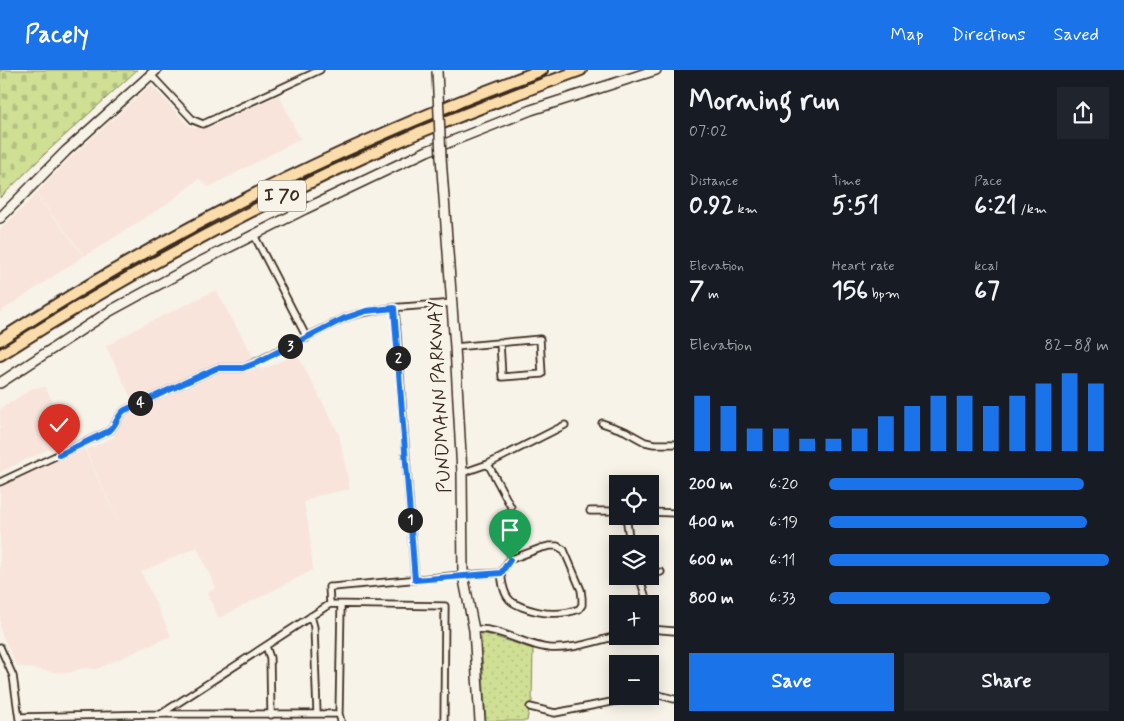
<!DOCTYPE html>
<html lang="en">
<head>
<meta charset="utf-8">
<style>
	body { margin:0; font-family:Mynerve,sans-serif; background:#20242c; color:#f1f3f6; height:100vh; display:flex; flex-direction:column; font-size:19px; white-space:nowrap }
	* { box-sizing:border-box; margin:0 }
	p { font-size:16px; color:#9ea1a6 }
	.icon { flex:none; width:28px; height:28px; fill:none; stroke:currentColor; stroke-width:2; stroke-linecap:round; stroke-linejoin:round }
	.map { position:relative; flex:1; overflow:hidden }
	.sheet { display:flex; flex-direction:column; background:#171b24; width:450px }
	.sheet>* { flex:none }
	.buttons { position:absolute; left:609px; top:405px; display:grid; gap:10px }
	.buttons a { display:grid; place-items:center; width:50px; height:50px; border-radius:0px; background:#171b24; box-shadow:0 2px 12px #0003; font-size:25px }
	.pin { position:absolute; display:grid; place-items:center; width:42px; height:42px; color:#fff; margin:-51px -21px; border-radius:50% 50% 50% 0; rotate:-45deg; box-shadow:0 0 5px #0007 }
	.pin .icon { rotate:45deg }
	.km { position:absolute; width:25px; height:25px; margin:-12px; border-radius:50%; background:#222; color:#fff; font-size:14px; line-height:25px; text-align:center }
	.round { display:grid; place-items:center; flex:none; width:52px; height:52px; border-radius:0px; background:#20242c }
	.head { display:flex; align-items:center; justify-content:space-between; height:85px; padding:0 15px }
	h1 { font-size:28px; font-weight:700; line-height:38px }
	.metrics { display:grid; grid-template-columns:repeat(3,1fr); gap:8px; height:85px; padding:5px 15px }
	.metrics div { display:grid; align-content:center }
	.metrics b { font-size:25px; font-weight:700 }
	.metrics small { font-size:14px; font-weight:400 }
	.metrics p { font-size:14px }
	.chart { height:140px; padding:10px 15px }
	.chart p { display:flex; justify-content:space-between }
	.chart svg { width:100%; height:90px; margin-top:5px; stroke:#1a73e8; stroke-width:6 }
	.button { display:flex; gap:10px; margin-top:auto; padding:10px 15px }
	.button a { flex:1; height:58px; border-radius:0px; background:#1a73e8; color:#fff; font-size:20px; font-weight:700; line-height:58px; text-align:center }
	.button a+a { background:#20242c; color:#f1f3f6 }
	ul { padding:0 15px; list-style:none; font-size:16px }
	li { display:grid; grid-template-columns:80px 60px 1fr; align-items:center; height:38px }
	li i { height:12px; border-radius:6px; background:#1a73e8 }
	header { display:flex; align-items:center; gap:30px; box-sizing:border-box; height:70px; padding:0 25px; background:#1a73e8; color:#fff }
	header strong { font-size:24px }
	nav { display:flex; gap:28px; margin-inline-start:auto; font-size:18px }
	main { display:flex; flex:1; min-height:0 }
	.map>svg:first-child { display:block }
	.built { fill:#f8e4da }
	.cemetery { fill:url(#cemetery-stones); stroke:#85855a }
	.park { fill:url(#park-dots); stroke:#85855a }
	.lines { fill:none; stroke-linecap:round; stroke-linejoin:round }
	.street-casing { stroke:#3b2a1e; stroke-width:9 }
	.secondary-casing { stroke:#3b2a1e; stroke-width:12 }
	.highway-casing { stroke:#3b2a1e; stroke-width:14 }
	.street { stroke:#f7f3e8; stroke-width:5.5 }
	.secondary { stroke:#f7f3e8; stroke-width:9 }
	.highway { stroke:#fbdcab; stroke-width:10 }
	.secondary-bridge-casing { stroke:#3b2a1e; stroke-width:12; stroke-linecap:butt }
	.secondary-bridge { stroke:#f7f3e8; stroke-width:9 }
	.route-casing { stroke:#fff; stroke-width:10 }
	.route { stroke:#1a73e8; stroke-width:6 }
	.labels { text-anchor:middle; dominant-baseline:central; stroke-width:5; stroke-linejoin:round; paint-order:stroke }
	.shield { fill:#f7f3e8; stroke:#73665b; stroke-width:1 }
	.shield-label { font-size:18px; font-weight:bold; fill:#3b2a1e }
	.street-label { font-size:19px; fill:#3b2a1e; stroke:#f7f3e8 }
</style>
</head>
<body>
<header>
<strong>Pacely</strong>
<nav><a>Map</a><a>Directions</a><a>Saved</a></nav>
</header>
<main>
<div class="map">
<svg width="674" height="651" viewBox="0 0 674 651">
	<defs>
		<pattern id="cemetery-stones" width="16" height="16" patternUnits="userSpaceOnUse" patternTransform="scale(1.25)"><rect width="16" height="16" fill="#cfe095"/><path d="M2 7V4a2 2 0 0 1 4 0v3zM10 15v-3a2 2 0 0 1 4 0v3z" fill="#b3c080"/></pattern>
		<pattern id="park-dots" width="8" height="8" patternUnits="userSpaceOnUse" patternTransform="scale(1.25)"><rect width="8" height="8" fill="#cfe095"/><path d="M2 2h.1M6 6h.1" fill="none" stroke="#b3c080" stroke-width="1.8" stroke-linecap="round"/></pattern>
	</defs>
	<rect width="100%" height="100%" fill="#f7f3e8"/>
	<filter id="ink" filterUnits="userSpaceOnUse"><feTurbulence type="fractalNoise" baseFrequency=".02" numOctaves="2"/><feDisplacementMap in="SourceGraphic" scale="10" xChannelSelector="R" yChannelSelector="G"/><feConvolveMatrix kernelMatrix="1 2 1 2 8 2 1 2 1" color-interpolation-filters="sRGB"/></filter>
	<g filter="url(#ink)">
		<path class="built" d="M151,15L188,55L195,58L210,57L279,25L300,69L209,117L199,109L164,136L85,186L36,124L69,89Z
			M36,125L84,186L0,242V160Z
			M216,220L245,272L262,300L297,284L339,364L350,419L316,426L304,432L309,459L313,500L219,548L207,523L216,518L197,477L141,502L171,566L97,599L83,598L69,603L53,602L17,596L0,560V416L84,378L124,465L86,380L114,367L109,355L118,340L132,330L106,276L140,257Z
			M45,317L72,368L0,402V339L33,318Z"/>
		<path class="cemetery" d="M0,0H137L50,79L0,128Z"/>
		<path class="park" d="M483,564H486L533,579L532,632H530L527,651H486L481,567Z"/>
		<g class="lines">
			<g class="street-casing">
				<path id="street" d="M151,5L193,50L203,54L320,0
					M254,165L307,268
					M395,238L415,510
					M455,277L540,269L542,304L502,307L500,272
					M602,353L625,361L645,372L654,374H674
					M488,394L511,437
					M462,403L488,394L565,355
					M0,412L109,361C117,355 117,345 125,340L217,298H243L252,294L345,248C378,236 416,237 452,233
					M590,441H618
					M650,442L674,443
					M626,446L630,474
					M650,505L661,502
					M639,506L645,525L646,534
					M330,534L329,517H333L463,505L501,503C502,511 503,522 509,529C512,533 518,535 522,537C540,544 561,546 579,539L582,535V528L581,520L564,480L557,476H550L541,478L509,490L501,503
					M311,546L314,557L317,644
					M650,559L674,561
					M474,560C494,555 526,576 549,578C572,580 595,571 618,566
					M266,576L270,588L271,645
					M0,577L13,606L19,649
					M650,626L659,625L674,629
					M530,637L555,643L642,626
					M161,644L330,534L445,536L444,651
					M19,647L161,644H339
					M341,651L339,644L341,535"/>
			</g>
			<g class="secondary-casing">
				<path id="secondary" d="M441,87L455,277L462,403L463,505L474,560L480,651
					M0,148L66,81L156,0
					M0,313L110,241L198,193L305,139L427,81L531,40L656,0"/>
			</g>
			<g class="highway-casing">
				<path id="highway" d="M0,270C170,160 353,69 542,0
					M0,285C133,200 273,126 418,63C472,41 526,20 581,0"/>
			</g>
			<use href="#street" class="street"/>
			<use href="#secondary" class="secondary"/>
			<use href="#highway" class="highway"/>
			<g class="secondary-bridge-casing">
				<path id="secondary-bridge" d="M437,1L441,87"/>
			</g>
			<use href="#secondary-bridge" class="secondary-bridge"/>
		</g>
	</g>
	<g class="lines" filter="url(#ink)">
		<g class="route-casing">
			<path id="route" d="M59,385L109,361C117,355 117,345 125,340L217,298H243L256,293L345,248L366,241L394,238L415,510L501,503L510,490"/>
		</g>
		<use href="#route" class="route"/>
	</g>
	<g class="labels">
		<rect class="shield" x="258" y="110.5" width="48" height="31" rx="4"/>
		<g class="shield-label">
			<text x="282" y="126">I 70</text>
		</g>
		<g class="street-label">
			<text transform="translate(440 327) rotate(-93)">PUNDMANN PARKWAY</text>
		</g>
	</g>
</svg>
<div class="buttons">
<a><svg class="icon" aria-label="locate" viewBox="0 0 24 24"><circle cx="12" cy="12" r="6"/><path d="M12 2v4M12 18v4M2 12h4M18 12h4"/></svg></a>
<a><svg class="icon" aria-label="layers" viewBox="0 0 24 24"><path d="M12 4l9 5-9 5-9-5zM3 14l9 5 9-5"/></svg></a>
<a>+</a>
<a>−</a>
</div>
<div class="pin" style="left:510px;top:490px;background:#1e9e55"><svg class="icon" aria-label="arrive" viewBox="0 0 24 24"><path d="M6 21V4h12l-3 4 3 4H6"/></svg></div>
<div class="pin" style="left:59px;top:385px;background:#d93025"><svg class="icon" aria-label="check" viewBox="0 0 24 24"><path d="M5 12l5 5 9-10"/></svg></div>
<b class="km" style="left:410px;top:450px">1</b>
<b class="km" style="left:398px;top:288px">2</b>
<b class="km" style="left:290px;top:276px">3</b>
<b class="km" style="left:140px;top:333px">4</b>
</div>
<section class="sheet">
<div class="head"><div><h1>Morning run</h1><p>07:02</p></div><a class="round"><svg class="icon" aria-label="share" viewBox="0 0 24 24"><path d="M12 15V3M7 8l5-5 5 5M5 13v7h14v-7"/></svg></a></div>
<div class="metrics">
<div><p>Distance</p><b>0.92<small> km</small></b></div>
<div><p>Time</p><b>5:51</b></div>
<div><p>Pace</p><b>6:21<small> /km</small></b></div>
</div>
<div class="metrics">
<div><p>Elevation</p><b>7<small> m</small></b></div>
<div><p>Heart rate</p><b>156<small> bpm</small></b></div>
<div><p>kcal</p><b>67</b></div>
</div>
<div class="chart"><p><span>Elevation</span>82–88 m</p>
<svg viewBox="0 0 160 44" preserveAspectRatio="none"><path d="M5 44V17M15 44V22M25 44V33M35 44V33M45 44V38M55 44V38M65 44V33M75 44V27M85 44V22M95 44V17M105 44V17M115 44V22M125 44V17M135 44V11M145 44V6M155 44V11"/></svg>
</div>
<ul>
<li><b>200 m</b>6:20<i style="width:91%"></i></li>
<li><b>400 m</b>6:19<i style="width:92%"></i></li>
<li><b>600 m</b>6:11<i style="width:100%"></i></li>
<li><b>800 m</b>6:33<i style="width:79%"></i></li>
</ul>
<div class="button"><a>Save</a><a>Share</a></div>
</section>
</main>
</body>
</html>
